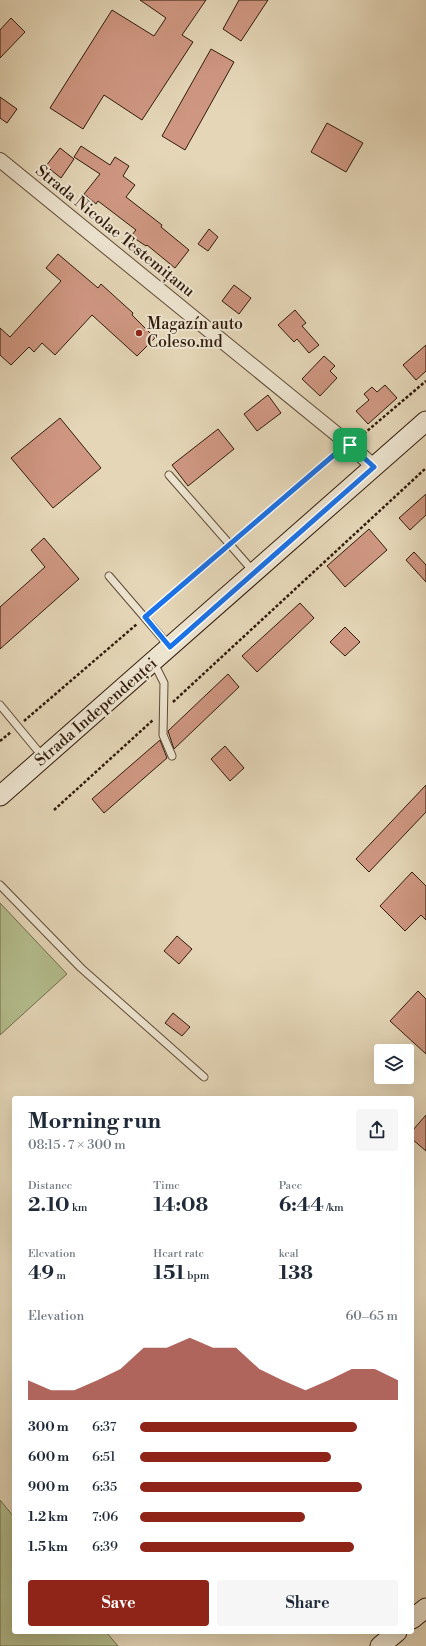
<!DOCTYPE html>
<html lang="en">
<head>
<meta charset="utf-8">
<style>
	body { margin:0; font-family:"Libre Bodoni",serif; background:#f6f6f7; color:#1f2937; height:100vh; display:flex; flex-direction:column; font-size:15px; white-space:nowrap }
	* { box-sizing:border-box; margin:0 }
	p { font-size:13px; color:#747a83 }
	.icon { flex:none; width:22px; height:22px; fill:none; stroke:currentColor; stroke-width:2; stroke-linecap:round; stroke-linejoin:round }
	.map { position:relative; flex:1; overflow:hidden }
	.panel { position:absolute; left:12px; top:1096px; width:402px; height:538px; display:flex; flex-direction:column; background:#fff; border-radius:4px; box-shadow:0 4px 16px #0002 }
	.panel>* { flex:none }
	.buttons { position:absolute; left:374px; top:1044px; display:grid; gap:8px }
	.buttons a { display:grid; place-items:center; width:40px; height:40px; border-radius:4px; background:#fff; box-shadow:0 4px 16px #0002; font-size:20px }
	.pin { position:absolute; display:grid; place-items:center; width:34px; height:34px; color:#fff; margin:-17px; border-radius:8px; box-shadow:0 2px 6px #0006 }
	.round { display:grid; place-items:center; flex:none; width:42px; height:42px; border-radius:4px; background:#f6f6f7 }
	.overview { display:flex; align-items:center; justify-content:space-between; height:68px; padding:0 16px }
	h1 { font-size:22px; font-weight:700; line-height:30px }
	.figures { display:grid; grid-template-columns:repeat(3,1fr); gap:6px; height:68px; padding:4px 16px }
	.figures div { display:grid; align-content:center }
	.figures b { font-size:20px; font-weight:700 }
	.figures small { font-size:11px; font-weight:400 }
	.figures p { font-size:11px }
	.chart { height:112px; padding:8px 16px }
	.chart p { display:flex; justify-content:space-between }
	.chart svg { width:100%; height:72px; margin-top:4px; fill:#8f2418; opacity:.7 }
	.cta { display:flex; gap:8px; margin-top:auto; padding:8px 16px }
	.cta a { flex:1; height:46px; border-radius:4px; background:#8f2418; color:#fff; font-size:16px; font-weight:700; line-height:46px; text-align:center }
	.cta a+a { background:#f6f6f7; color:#1f2937 }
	ul { padding:0 16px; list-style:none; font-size:13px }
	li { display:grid; grid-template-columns:64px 48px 1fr; align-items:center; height:30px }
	li i { height:10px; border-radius:5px; background:#8f2418 }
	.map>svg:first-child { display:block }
	.green { fill:#b4be8e; stroke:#726c4c }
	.building { fill:#cf9782; stroke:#311b0b }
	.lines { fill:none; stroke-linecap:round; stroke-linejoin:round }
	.lane-casing { stroke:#5e4a36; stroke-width:9 }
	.street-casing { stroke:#5e4a36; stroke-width:16 }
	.secondary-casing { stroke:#311b0b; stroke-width:21 }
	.path { stroke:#311b0b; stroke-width:2.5; stroke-dasharray:3 2; stroke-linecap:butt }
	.lane { stroke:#ede4d0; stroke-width:7 }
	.street { stroke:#ede4d0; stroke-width:14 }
	.secondary { stroke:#ede4d0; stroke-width:19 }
	.route-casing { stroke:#fff; stroke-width:8 }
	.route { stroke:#1a73e8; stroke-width:5 }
	.poi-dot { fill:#8f2418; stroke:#ede4d0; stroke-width:1.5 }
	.labels { text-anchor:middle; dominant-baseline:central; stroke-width:4; stroke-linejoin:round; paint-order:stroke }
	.street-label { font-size:16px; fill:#311b0b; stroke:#ede4d0 }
	.poi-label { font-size:16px; fill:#311b0b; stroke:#ede4d0; text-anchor:start }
</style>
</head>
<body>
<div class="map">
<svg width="426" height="1646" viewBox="0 0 426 1646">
	<rect width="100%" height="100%" fill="#e4d6b7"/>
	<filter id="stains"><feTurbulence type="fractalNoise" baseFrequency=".005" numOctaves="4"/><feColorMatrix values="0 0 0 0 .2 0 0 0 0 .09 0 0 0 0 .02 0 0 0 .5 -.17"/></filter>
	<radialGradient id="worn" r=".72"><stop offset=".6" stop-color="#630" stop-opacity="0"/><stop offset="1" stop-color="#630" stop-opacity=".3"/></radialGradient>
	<path class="green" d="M0,903L67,974L0,1035Z
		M0,1500L14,1517V1632H106L118,1646H0Z"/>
	<path class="building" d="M140,0H206L182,35L193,42L142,120L104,95L83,129L50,108L112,10L154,36L166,18Z
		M239,0H268L241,41L223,29Z
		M11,18L25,32L0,58V30Z
		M211,49L234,62L185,150L162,136Z
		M0,97L17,109L7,123L0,118Z
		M327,123L363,143L346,172L311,152Z
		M81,146L110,165L115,157L129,166L123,176L135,185L126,197L162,225L161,227L189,250L175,268L147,245L146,246L131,236L136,230L98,201L96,204L84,194L100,174L74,157Z
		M60,148L74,159L61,178L46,166Z
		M209,229L218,237L208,251L198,244Z
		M58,254L98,288L101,284L133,313L132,315L155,338L137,356L92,315L55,355L42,343L34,352L29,347L11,365L0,355V328L10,337L61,281L46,268Z
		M234,285L251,298L239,314L222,301Z
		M295,310L306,323L302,326L319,345L309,353L297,339L294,342L278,325Z
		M426,345V371L416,380L403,365Z
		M324,356L335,366L330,371L337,378L320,396L302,379Z
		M385,385L397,398L368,424L356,411L369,400L364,394L372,387L377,392Z
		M268,395L281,413L257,431L244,414Z
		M60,418L101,468L53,508L11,458Z
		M218,429L234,449L188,486L172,465Z
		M426,494V515L410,530L399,518Z
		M369,529L387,550L345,587L327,566Z
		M44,538L79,579L0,649V607L45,567L31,550Z
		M414,552L426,565V582L406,560Z
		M300,603L314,618L257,672L242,656Z
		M345,627L360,642L345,656L330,642Z
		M228,674L239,687L174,749L168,731Z
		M160,740L167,758L104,813L92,799Z
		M225,746L244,768L230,781L211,759Z
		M426,785V812L369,872L356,859Z
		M412,872L426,886V920L421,915L405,931L380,906Z
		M177,936L192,949L179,964L164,951Z
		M418,991L426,999V1054L390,1021Z
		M173,1013L190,1027L182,1036L165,1023Z
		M426,1115V1151L412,1139V1131Z"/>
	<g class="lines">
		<g class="lane-casing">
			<path id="lane" d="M169,475L253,571
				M109,576L170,647
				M154,663L164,683L163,735L172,756
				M0,705L43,757
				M0,885L81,968L204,1077"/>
		</g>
		<g class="street-casing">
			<path id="street" d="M0,160L350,445L374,467"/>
		</g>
		<g class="secondary-casing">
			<path id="secondary" d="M0,796L426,421
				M412,1619L426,1608
				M380,1646L397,1632"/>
		</g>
		<path class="path" d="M360,437L426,381
			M237,539L337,452
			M151,611L224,550
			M173,702L426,468
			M24,721L137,624
			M0,741L11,732
			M54,810L153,720"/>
		<use href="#lane" class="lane"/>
		<use href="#street" class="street"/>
		<use href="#secondary" class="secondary"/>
	</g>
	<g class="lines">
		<g class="route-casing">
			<path id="route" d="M350,445L374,467L170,647L145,617L342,448Z"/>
		</g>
		<use href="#route" class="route"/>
	</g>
	<circle class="poi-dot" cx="139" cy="333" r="4"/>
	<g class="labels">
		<g class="street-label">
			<text transform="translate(115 231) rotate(39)">Strada Nicolae Testemițanu</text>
			<text transform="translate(96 712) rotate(-41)">Strada Independenței</text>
		</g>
		<g class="poi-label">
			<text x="147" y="324">Magazín auto<tspan x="147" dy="18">Coleso.md</tspan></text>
		</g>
	</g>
	<rect width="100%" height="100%" filter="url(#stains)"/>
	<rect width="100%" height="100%" fill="url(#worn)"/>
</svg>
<div class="buttons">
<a><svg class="icon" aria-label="layers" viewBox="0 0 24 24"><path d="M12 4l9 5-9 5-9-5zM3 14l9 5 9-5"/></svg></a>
</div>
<div class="pin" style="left:350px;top:445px;background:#1e9e55"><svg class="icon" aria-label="arrive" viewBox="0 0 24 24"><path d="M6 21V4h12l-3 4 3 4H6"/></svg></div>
<section class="panel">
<div class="overview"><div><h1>Morning run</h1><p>08:15 · 7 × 300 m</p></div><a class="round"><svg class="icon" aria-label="share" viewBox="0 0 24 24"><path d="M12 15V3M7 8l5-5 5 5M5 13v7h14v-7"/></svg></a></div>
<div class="figures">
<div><p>Distance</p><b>2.10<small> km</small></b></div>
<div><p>Time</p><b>14:08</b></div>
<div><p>Pace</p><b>6:44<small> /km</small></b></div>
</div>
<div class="figures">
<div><p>Elevation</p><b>49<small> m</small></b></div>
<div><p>Heart rate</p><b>151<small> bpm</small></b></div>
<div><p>kcal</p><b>138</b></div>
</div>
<div class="chart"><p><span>Elevation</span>60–65 m</p>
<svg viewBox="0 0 160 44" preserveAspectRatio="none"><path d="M0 44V32L10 38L20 38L30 32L40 25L50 12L60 12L70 6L80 12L90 12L100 25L110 32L120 38L130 32L140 25L150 25L160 32V44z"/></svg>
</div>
<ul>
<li><b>300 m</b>6:37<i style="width:84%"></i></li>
<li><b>600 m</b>6:51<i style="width:74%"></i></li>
<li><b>900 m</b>6:35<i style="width:86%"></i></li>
<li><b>1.2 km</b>7:06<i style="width:64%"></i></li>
<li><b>1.5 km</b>6:39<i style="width:83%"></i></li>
</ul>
<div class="cta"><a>Save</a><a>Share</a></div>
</section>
</div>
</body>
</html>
